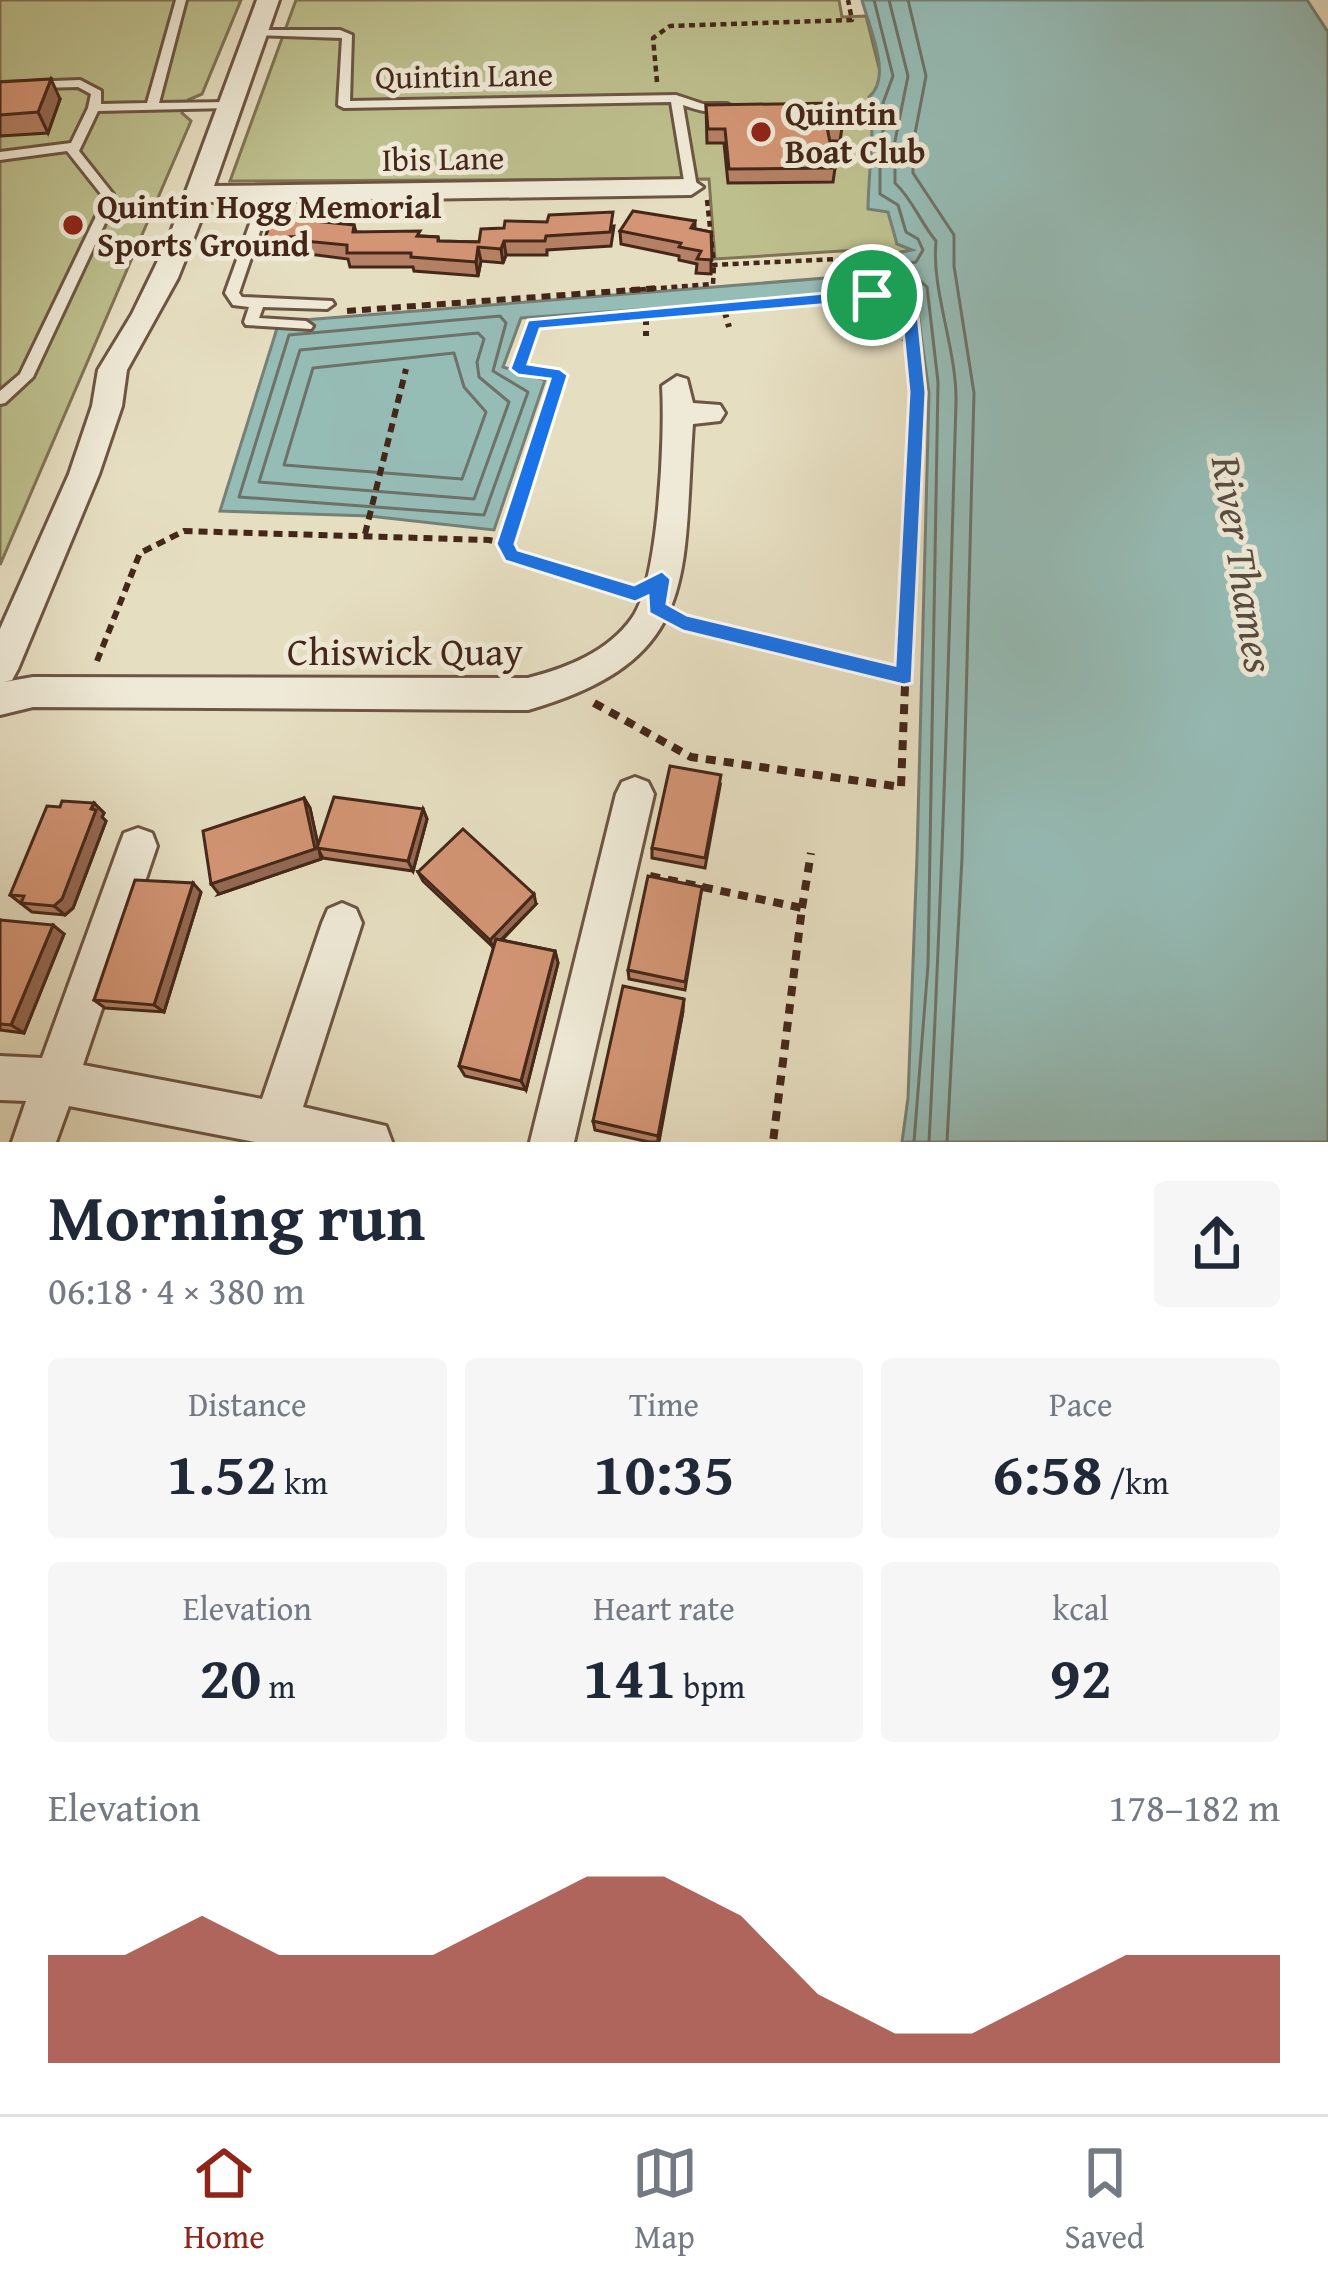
<!DOCTYPE html>
<html lang="en">
<head>
<meta charset="utf-8">
<style>
	body { margin:0; font-family:"Gentium Book Plus",serif; background:#f6f6f7; color:#1f2937; height:100vh; display:flex; flex-direction:column; font-size:45px; white-space:nowrap }
	* { box-sizing:border-box; margin:0 }
	p { font-size:39px; color:#747a83 }
	.icon { flex:none; width:66px; height:66px; fill:none; stroke:currentColor; stroke-width:2; stroke-linecap:round; stroke-linejoin:round }
	.map { position:relative; height:1142px; overflow:hidden }
	.panel { display:flex; flex-direction:column; background:#fff; flex:1 }
	.panel>* { flex:none }
	.pin { position:absolute; display:grid; place-items:center; width:102px; height:102px; color:#fff; margin:-51px; border:6px solid #fff; border-radius:50%; box-shadow:0 3px 12px #0007 }
	.round { display:grid; place-items:center; flex:none; width:126px; height:126px; border-radius:12px; background:#f6f6f7 }
	.head { display:flex; align-items:center; justify-content:space-between; height:204px; padding:0 48px }
	h1 { font-size:66px; font-weight:700; line-height:90px }
	.metrics { display:grid; grid-template-columns:repeat(3,1fr); gap:18px; height:204px; padding:12px 48px }
	.metrics div { display:grid; align-content:center; border-radius:12px; background:#f6f6f7; text-align:center }
	.metrics b { font-size:60px; font-weight:700 }
	.metrics small { font-size:33px; font-weight:400 }
	.metrics p { font-size:33px }
	.chart { height:336px; padding:24px 48px }
	.chart p { display:flex; justify-content:space-between }
	.chart svg { width:100%; height:216px; margin-top:12px; fill:#8f2418; opacity:.7 }
	.tab-bar { display:flex; justify-content:space-around; align-items:center; height:168px; border-top:3px solid #e0e1e3; background:#fff; font-size:33px; color:#747a83 }
	.tab-bar a { display:grid; justify-items:center; gap:6px }
	.tab-bar .on { color:#8f2418 }
	.map>svg:first-child { display:block }
	.green { fill:#bdbf8d; stroke:#817353; stroke-width:3 }
	.water { fill:#96bcb6; stroke:#768077; stroke-width:3 }
	.lines { fill:none; stroke-linecap:round; stroke-linejoin:round }
	.shore { stroke:#6e7268; stroke-width:3 }
	.service-casing { stroke:#6d5543; stroke-width:6 }
	.minor-casing { stroke:#6d5543; stroke-width:6 }
	.path-far2 { stroke:#452719; stroke-width:4.5; stroke-dasharray:6 4.5; stroke-linecap:butt }
	.path-far1 { stroke:#452719; stroke-width:6; stroke-dasharray:9 6; stroke-linecap:butt }
	.path { stroke:#452719; stroke-width:8; stroke-dasharray:10 8; stroke-linecap:butt }
	.service { fill:#efead7; fill-rule:evenodd }
	.minor { fill:#efead7; fill-rule:evenodd }
	.wall { fill:#b58065; stroke:#452719; stroke-width:3 }
	.shaded-wall { fill:#946852; stroke:#452719; stroke-width:3 }
	.building { fill:#d39575; stroke:#452719; stroke-width:3 }
	.route { fill:#1a73e8; stroke:#fff; stroke-width:3; fill-rule:evenodd }
	.poi-dot { fill:#8f2418; stroke:#efead7; stroke-width:4.5 }
	.labels { text-anchor:middle; dominant-baseline:central; stroke-width:10; stroke-linejoin:round; paint-order:stroke }
	.far-street-label { font-size:33px; fill:#452719; stroke:#efead7 }
	.far-poi-label { font-size:33px; font-weight:bold; fill:#452719; stroke:#efead7; text-anchor:start }
	.street-label { font-size:39px; fill:#452719; stroke:#efead7 }
	.water-label { font-size:42px; font-style:italic; fill:#594c40; stroke:#efead7 }
</style>
</head>
<body>
<div class="map">
<svg width="1328" height="1142" viewBox="0 0 1328 1142">
	<rect width="100%" height="100%" fill="#e6dec1"/>
	<filter id="stains"><feTurbulence type="fractalNoise" baseFrequency=".00167" numOctaves="4"/><feColorMatrix values="0 0 0 0 .2 0 0 0 0 .09 0 0 0 0 .02 0 0 0 .5 -.17"/></filter>
	<radialGradient id="worn" r=".72"><stop offset=".6" stop-color="#630" stop-opacity="0"/><stop offset="1" stop-color="#630" stop-opacity=".3"/></radialGradient>
	<path class="green" d="M0,0H241L202,94L188,100L182,113L191,121L0,565Z
		M296,0H839L842,17L866,16L881,76L875,120L897,244L913,250L883,255V259L862,260L857,250L715,259L709,179L230,181Z"/>
	<path class="water" d="M862,0H1307L1328,32V1142H902L908,1098L917,856L929,393L915,290L521,318L503,367L545,380L494,530L369,516L220,511L279,322L863,275L862,260L912,250L897,244L888,212L868,209C868,178 876,122 869,97C893,77 869,27 862,0Z"/>
	<g class="lines">
		<path class="shore" d="M874,0L893,76L883,103L887,119L880,140V194L898,205L906,232L918,239L923,250L916,262L892,266L887,273L892,278H917L927,287L938,382L928,965L914,1142
			M889,0L908,76L895,141V183C913,200 920,222 936,241C931,290 957,349 956,402C949,649 942,895 929,1142
			M908,0L926,76L913,144V173L954,235V266L974,393L962,858L947,1142
			M500,316L506,323L493,371L528,392L484,515L239,497L289,335Z
			M478,333L484,339L477,362L479,377L509,402L474,499L259,482L300,350Z
			M454,353L464,387L486,412L462,479L284,465L313,368Z"/>
		<g class="service-casing">
			<path id="service" d="M176,0H186L159,103L229,102L235,105L229,108L98,111L79,151L113,194L114,204L33,377L5,403L0,404V391L20,374L102,204L101,194L67,151L0,160V152L71,143L88,108L91,94L78,87L0,89V83L80,80L101,91V104L147,103Z
				M255,30H340L352,35L350,101L676,95L703,104H727L733,107C718,116 699,111 683,105L697,187L691,191L685,187L671,102L344,108L338,105L342,38L251,35L250,33Z
				M267,189L273,193L239,293L242,297L332,301L334,304L327,309L263,307L259,318L306,321L313,326L311,329L246,325L244,322L249,307L233,305L225,293L261,193Z"/>
		</g>
		<g class="minor-casing">
			<path id="minor" d="M257,0H279L214,186L691,179L703,187L691,195L208,202L178,278L127,370L122,406L99,474L18,669L12,680L4,682L33,677L528,678C567,668 608,652 632,618C659,581 665,434 662,386L677,376L687,379L693,403L720,405L725,413L720,421L693,424C682,578 701,660 528,710L33,707L0,715V629L69,474L92,406L98,370L132,314L168,240Z
				M635,777L648,782L654,794L574,1142H530L616,794L622,782Z
				M138,828L152,833L157,846L83,1065L262,1099L322,923L328,909L342,903L356,909L362,923L303,1107L386,1126L392,1142H255L69,1106L56,1142H12L26,1101L0,1100V1056L42,1058L119,846L124,833Z"/>
		</g>
		<path class="path-far2" d="M657,82L653,38L670,26L852,20L848,0
			M707,200L714,265L858,258V284L867,291
			M619,291L713,284L714,265"/>
		<path class="path-far1" d="M863,288L872,295
			M724,309L729,327
			M347,311L660,288
			M646,316V336
			M877,323L915,345
			M365,534L406,369
			M506,544L560,375L518,369L534,324L902,291L908,295L918,391L906,664
			M681,621L851,664
			M97,661L140,553L184,531L489,540L506,544L512,556L628,592"/>
		<path class="path" d="M839,661L904,677
			M594,703L691,757L901,787L906,661
			M650,876L802,908L773,1142
			M802,908L811,853"/>
		<use href="#service" class="service"/>
		<use href="#minor" class="minor"/>
	</g>
	<path class="wall" d="M0,82L60,99L48,133L0,136Z
		M706,105L842,127L840,141H830L835,168L833,182L728,183L724,143H707Z
		M316,221L354,225L356,232L438,237L439,241L479,242L614,226L611,246L547,250V255H506L503,263L481,261L478,276L414,271L413,267H350L348,259L308,254L307,250L269,251L265,238Z
		M695,221V229L711,232V274L696,273L697,264L679,260V256L621,244L620,231Z
		M834,310L881,322L879,329L867,339L833,317Z
		M720,786L705,868L652,858V848Z
		M304,798L310,808L318,845L423,809L427,819L413,871L323,858L319,851L321,859L219,894Z
		M94,803L104,813L102,817L106,821L73,908L65,915L32,912L10,895Z
		M418,872L536,904L502,940L555,951L558,963L526,1090L465,1076L459,1066L494,948L423,881Z
		M702,887L685,990L629,979L628,970Z
		M201,892L164,1012L105,1008L94,1000Z
		M0,920L64,934L24,1033L0,1030Z
		M683,1011L659,1142H649L595,1130L593,1121Z"/>
	<path class="shaded-wall" d="M51,79L60,99L48,133L38,112Z
		M504,241L506,255L503,263L501,249Z
		M478,247L481,261L478,276L476,262Z
		M881,322L879,329L867,339L868,332Z
		M304,798L310,808L321,859L219,894L211,884Z
		M94,803L104,813L102,817L106,821L73,908L65,915L54,906Z
		M423,809L427,819L413,871L408,861Z
		M193,883L201,892L164,1012L154,1005Z
		M534,894L536,904L493,948L490,940Z
		M53,925L64,934L24,1033L11,1025Z
		M555,951L558,963L526,1090L521,1081Z
		M684,999L683,1011L658,1142V1136Z"/>
	<path class="building" d="M51,79L38,112L0,115V82Z
		M837,103L842,127H827L835,168L729,169L725,129H708L706,105Z
		M633,211L695,221L691,228L711,232L712,260L697,259L701,251L679,247L681,243L620,231Z
		M613,212L610,232L546,236L545,241H504L501,249L478,247L476,262L411,257V253H347V245L304,241L306,236L265,238L272,218L314,215L313,221L354,225L353,232L420,231L417,236L438,237V241L479,242L481,229L504,228L505,221L547,222L549,215Z
		M846,301L881,322L868,332L834,310Z
		M670,766L721,775L705,858L652,848Z
		M334,797L423,809L408,861L317,848Z
		M304,798L315,849L211,884L203,831Z
		M62,801L94,803L91,809L96,810L62,899L54,906L21,903L24,896L10,895L47,806L60,807Z
		M463,829L534,894L490,940L418,872Z
		M648,876L702,887L685,982L628,970Z
		M135,880L193,883L154,1005L94,1000Z
		M0,920L53,925L11,1025L0,1024Z
		M496,939L555,951L521,1081L459,1066Z
		M623,986L684,999L658,1136L593,1121Z"/>
	<path class="route" d="M902,286L916,296L926,392L912,683L904,685L683,631L649,613L648,596L635,602L505,561L496,544L550,379L518,375L510,369L528,320ZM900,298L909,392L895,665L687,615L667,604L671,579L662,571L634,585L518,550L515,544L568,375L560,369L528,364L540,329Z"/>
	<g class="poi-dot">
		<circle cx="761" cy="132" r="12"/>
		<circle cx="73" cy="225" r="12"/>
	</g>
	<g class="labels">
		<g class="far-street-label">
			<text transform="translate(464 75) rotate(-1)">Quintin Lane</text>
			<text transform="translate(443 158) rotate(-1)">Ibis Lane</text>
		</g>
		<g class="far-poi-label">
			<text x="785" y="113">Quintin<tspan x="785" dy="38">Boat Club</tspan></text>
			<text x="97" y="206">Quintin Hogg Memorial<tspan x="97" dy="38">Sports Ground</tspan></text>
		</g>
		<g class="street-label">
			<text x="405" y="650">Chiswick Quay</text>
		</g>
		<g class="water-label">
			<text transform="translate(1244 564) rotate(81)">River Thames</text>
		</g>
	</g>
	<rect width="100%" height="100%" filter="url(#stains)"/>
	<rect width="100%" height="100%" fill="url(#worn)"/>
</svg>
<div class="pin" style="left:872px;top:295px;background:#1e9e55"><svg class="icon" aria-label="arrive" viewBox="0 0 24 24"><path d="M6 21V4h12l-3 4 3 4H6"/></svg></div>
</div>
<section class="panel">
<div class="head"><div><h1>Morning run</h1><p>06:18 · 4 × 380 m</p></div><a class="round"><svg class="icon" aria-label="share" viewBox="0 0 24 24"><path d="M12 15V3M7 8l5-5 5 5M5 13v7h14v-7"/></svg></a></div>
<div class="metrics">
<div><p>Distance</p><b>1.52<small> km</small></b></div>
<div><p>Time</p><b>10:35</b></div>
<div><p>Pace</p><b>6:58<small> /km</small></b></div>
</div>
<div class="metrics">
<div><p>Elevation</p><b>20<small> m</small></b></div>
<div><p>Heart rate</p><b>141<small> bpm</small></b></div>
<div><p>kcal</p><b>92</b></div>
</div>
<div class="chart"><p><span>Elevation</span>178–182 m</p>
<svg viewBox="0 0 160 44" preserveAspectRatio="none"><path d="M0 44V22L10 22L20 14L30 22L40 22L50 22L60 14L70 6L80 6L90 14L100 30L110 38L120 38L130 30L140 22L150 22L160 22V44z"/></svg>
</div>
</section>
<nav class="tab-bar">
<a class="on"><svg class="icon" aria-label="home" viewBox="0 0 24 24"><path d="M3 11l9-7 9 7M6 9v11h12V9"/></svg>Home</a>
<a><svg class="icon" aria-label="map" viewBox="0 0 24 24"><path d="M3 6l6-2 6 2 6-2v14l-6 2-6-2-6 2zM9 4v14M15 6v14"/></svg>Map</a>
<a><svg class="icon" aria-label="saved" viewBox="0 0 24 24"><path d="M7 4h10v16l-5-4-5 4z"/></svg>Saved</a>
</nav>
</body>
</html>
